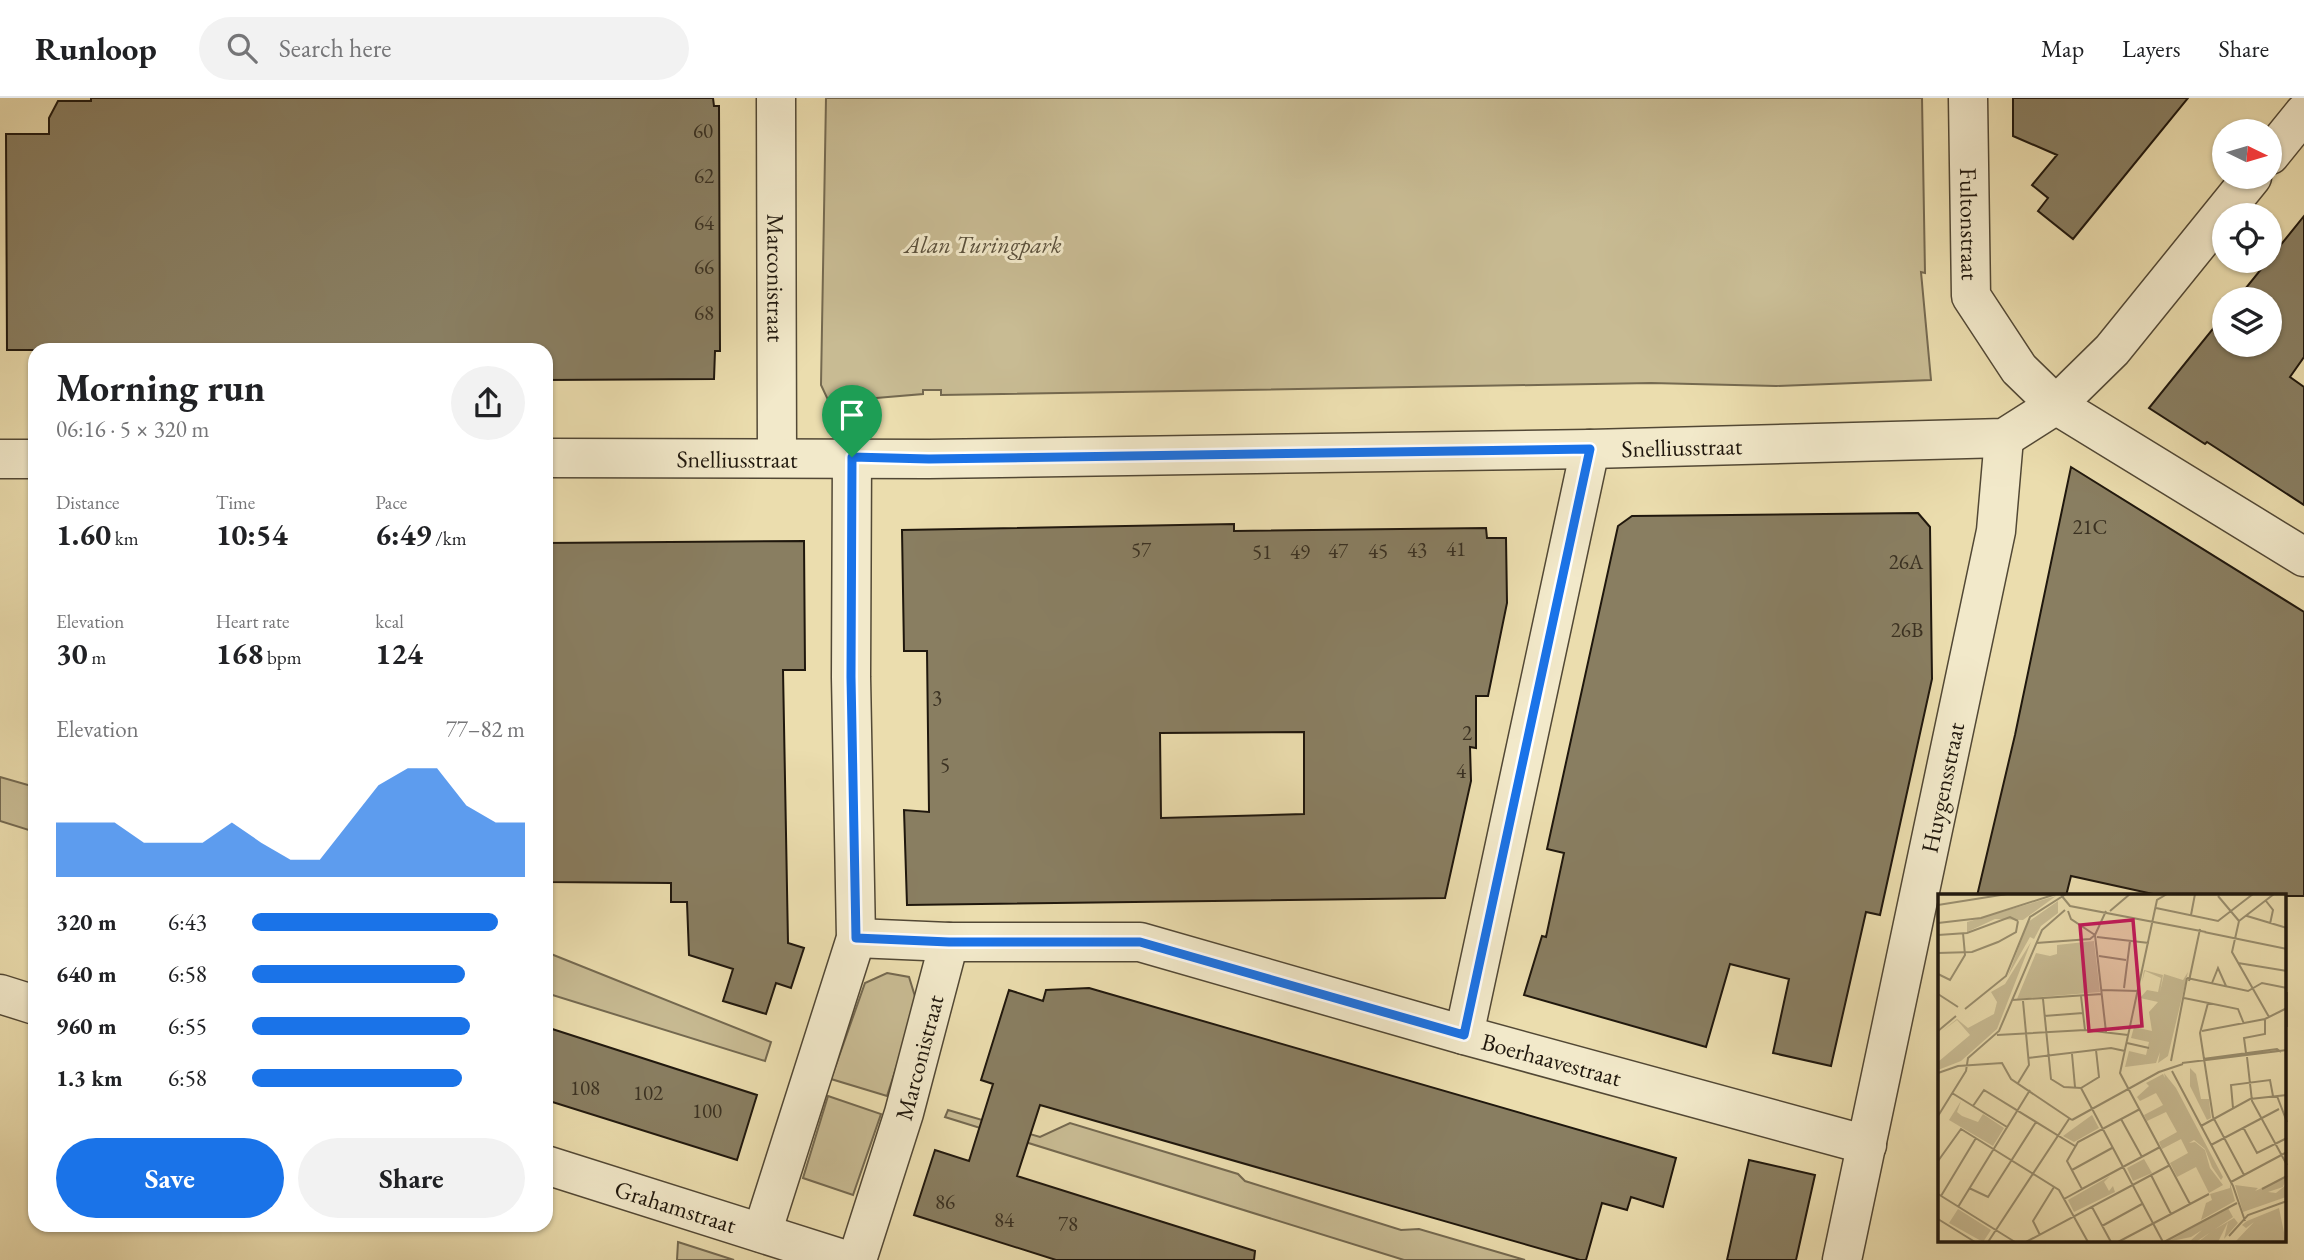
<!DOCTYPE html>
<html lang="en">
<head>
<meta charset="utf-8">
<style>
	body { margin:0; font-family:"EB Garamond",serif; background:#f2f2f2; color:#202124; height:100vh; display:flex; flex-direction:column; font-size:26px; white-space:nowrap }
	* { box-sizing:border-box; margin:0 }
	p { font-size:23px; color:#757577 }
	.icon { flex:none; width:38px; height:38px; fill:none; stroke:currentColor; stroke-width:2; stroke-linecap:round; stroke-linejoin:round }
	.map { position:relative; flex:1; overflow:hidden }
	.drawer { position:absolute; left:28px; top:245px; width:525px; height:889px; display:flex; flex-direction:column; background:#fff; border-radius:21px; box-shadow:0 2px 5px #0004 }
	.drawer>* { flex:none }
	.needle { width:46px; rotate:95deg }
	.tools { position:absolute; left:2212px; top:21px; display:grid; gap:14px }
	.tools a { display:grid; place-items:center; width:70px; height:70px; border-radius:50%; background:#fff; box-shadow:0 2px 5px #0004; font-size:35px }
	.pin { position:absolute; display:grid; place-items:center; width:60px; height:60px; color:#fff; margin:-72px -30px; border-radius:50% 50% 50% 0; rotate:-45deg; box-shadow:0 0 7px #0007 }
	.pin .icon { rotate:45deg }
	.round { display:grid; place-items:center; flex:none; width:74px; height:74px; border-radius:37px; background:#f2f2f2 }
	.summary { display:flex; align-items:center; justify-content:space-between; height:119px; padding:0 28px }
	h1 { font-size:38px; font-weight:700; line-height:52px }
	.stats { display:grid; grid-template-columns:repeat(3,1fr); gap:10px; height:119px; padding:7px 28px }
	.stats div { display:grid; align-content:center }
	.stats b { font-size:30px; font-weight:700 }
	.stats small { font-size:19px; font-weight:400 }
	.stats p { font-size:19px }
	.chart { height:196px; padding:14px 28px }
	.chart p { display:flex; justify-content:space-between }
	.chart svg { width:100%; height:126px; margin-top:7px; fill:#1a73e8; opacity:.7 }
	.primary-button { display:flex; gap:14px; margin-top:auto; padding:14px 28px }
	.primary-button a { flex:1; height:80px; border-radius:42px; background:#1a73e8; color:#fff; font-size:28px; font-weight:700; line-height:80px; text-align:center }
	.primary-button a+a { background:#f2f2f2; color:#202124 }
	ul { padding:0 28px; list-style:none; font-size:23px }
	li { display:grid; grid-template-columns:112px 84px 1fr; align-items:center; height:52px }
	li i { height:18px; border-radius:9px; background:#1a73e8 }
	header { display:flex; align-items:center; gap:42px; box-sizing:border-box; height:98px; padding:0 35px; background:#fff; border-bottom:2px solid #e0e0e0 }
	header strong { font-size:33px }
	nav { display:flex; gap:38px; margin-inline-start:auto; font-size:24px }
	.search { width:490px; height:63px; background:#f2f2f2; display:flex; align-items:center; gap:18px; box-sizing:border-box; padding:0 24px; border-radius:38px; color:#757577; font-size:26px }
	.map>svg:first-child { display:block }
	.green { fill:#c8bb93; stroke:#746950; stroke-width:2 }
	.building { fill:#897e61; stroke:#1f170d; stroke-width:2; fill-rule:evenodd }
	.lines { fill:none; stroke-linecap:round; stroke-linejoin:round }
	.minor-casing { stroke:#524835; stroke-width:41 }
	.minor { stroke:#f2e9ca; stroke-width:38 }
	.route-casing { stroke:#fff; stroke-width:14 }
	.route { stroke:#1a73e8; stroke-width:9 }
	.labels { text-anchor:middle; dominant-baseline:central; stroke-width:6; stroke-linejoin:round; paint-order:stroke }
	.number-label { font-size:21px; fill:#3a3122 }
	.street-label { font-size:24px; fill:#1f170d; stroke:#f2e9ca }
	.park-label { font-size:24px; font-style:italic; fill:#5a503c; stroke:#f2e9ca }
	.inset-road { fill:none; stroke:#998e6e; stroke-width:2 }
	.view { fill:#c2185b; fill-opacity:0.15; stroke:#c2185b; stroke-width:3.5 }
	.inset-edge { fill:none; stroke:#1f170d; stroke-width:3.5 }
</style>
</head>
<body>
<header>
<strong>Runloop</strong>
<div class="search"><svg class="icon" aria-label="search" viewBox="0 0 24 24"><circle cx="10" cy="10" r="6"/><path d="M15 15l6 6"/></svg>Search here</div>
<nav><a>Map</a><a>Layers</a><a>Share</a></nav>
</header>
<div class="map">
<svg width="2304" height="1162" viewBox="0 0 2304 1162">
	<rect width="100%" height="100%" fill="#ebddae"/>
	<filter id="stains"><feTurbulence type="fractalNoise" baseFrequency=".00286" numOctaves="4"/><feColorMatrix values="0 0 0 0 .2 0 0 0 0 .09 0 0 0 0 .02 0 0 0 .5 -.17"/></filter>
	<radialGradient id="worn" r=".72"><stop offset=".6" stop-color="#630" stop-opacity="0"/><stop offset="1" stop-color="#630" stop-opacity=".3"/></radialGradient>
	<path class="green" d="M826,0H1922L1925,175L1921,174L1931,282L1776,288L1651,285L941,297V292H923V296L829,304L821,287Z
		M0,679L35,689V734L0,723Z
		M546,854L771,944L765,963L546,895Z
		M887,875L909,879L917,905L887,998L831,981L865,885Z
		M828,998L881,1016L853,1097L803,1080Z
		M948,1012L1040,1039L1070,1025L1238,1076L1245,1083L1401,1132L1419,1131L1525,1162H1404L945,1019Z
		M678,1144L734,1162H677Z"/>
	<path class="building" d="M91,0H713L714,8H719L720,253H715L714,281L546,282V252H7L6,36H49V20L58,3H91Z
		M2013,0H2188L2073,141L2038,113L2048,100L2032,87L2057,57L2013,38Z
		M2304,118V259L2290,279L2304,289V407L2207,344L2205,346L2149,310L2224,217V247H2270V201H2237Z
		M2071,369L2304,514V798H2162L2071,778L2066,798H1977L2015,637Z
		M1918,415L1930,429L1932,581L1880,817L1866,814L1831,968L1773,955L1789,881L1730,866L1706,949L1524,897L1542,838L1546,839L1564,755L1547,751L1618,428L1632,418Z
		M1234,426V433L1486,430L1487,440H1506L1507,505L1488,598H1476V650L1470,649L1471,683L1445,800L907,807L904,712L929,714L927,553H904L902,432ZM1304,634V716L1161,720L1160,635Z
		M804,443L805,572H783L788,845L804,850L791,890L776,885L766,916L723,903L733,871L689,857L687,804H671V785L546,784V445Z
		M1089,890L1676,1060L1663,1109L1631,1099L1627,1112L1602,1105L1586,1162H1580L1040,1007L1017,1078L1255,1153L1254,1162H1056L914,1117L935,1052L969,1063L993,986L981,982L1009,892L1043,903L1046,892Z
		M546,929L757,997L737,1062L546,1002Z
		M1749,1062L1815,1077L1796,1162H1727Z"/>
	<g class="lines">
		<g class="minor-casing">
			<g id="minor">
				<path id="s1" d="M776,0L777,360"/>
				<path id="s2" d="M1968,0L1971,198L2019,271L2056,307L2304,459"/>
				<path d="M2270,57L2304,15"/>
				<path id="s3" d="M546,360L929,361L1590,351L2004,340L2056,307L2112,252L2252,79"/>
				<path d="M0,361H35"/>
				<path id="s4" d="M856,840L949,844H1140L1464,937L1867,1047"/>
				<path d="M0,896L35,907"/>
				<path d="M1464,937L1590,351"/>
				<path id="s5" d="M546,1067L846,1162"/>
				<path d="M762,1135L856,840L851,579L852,359"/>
				<path id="s6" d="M857,1162L904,1015L949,844"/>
				<path id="s7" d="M1842,1162L1996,433L2004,340"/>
			</g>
		</g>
		<use href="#minor" class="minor"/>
	</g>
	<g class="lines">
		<g class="route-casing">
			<path id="route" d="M1590,351L1464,937L1140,844H949L856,840L851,579L852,359L929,361Z"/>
		</g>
		<use href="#route" class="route"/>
	</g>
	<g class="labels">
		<g class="number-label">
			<text x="703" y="32">60</text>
			<text x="704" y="77">62</text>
			<text x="704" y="124">64</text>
			<text x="704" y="168">66</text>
			<text x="704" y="214">68</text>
			<text x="2090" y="428">21C</text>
			<text x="1456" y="450">41</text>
			<text x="1141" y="451">57</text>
			<text x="1417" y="451">43</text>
			<text x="1338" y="452">47</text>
			<text x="1378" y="452">45</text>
			<text x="1262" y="453">51</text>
			<text x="1300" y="453">49</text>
			<text x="1906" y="463">26A</text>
			<text x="1907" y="531">26B</text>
			<text x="937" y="599">3</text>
			<text x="1467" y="634">2</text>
			<text x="945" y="666">5</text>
			<text x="1461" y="672">4</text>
			<text x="585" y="989">108</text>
			<text x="648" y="994">102</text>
			<text x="707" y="1012">100</text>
			<text x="945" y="1103">86</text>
			<text x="1004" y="1121">84</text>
			<text x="1068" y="1125">78</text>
		</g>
		<g class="street-label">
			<text stroke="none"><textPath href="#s2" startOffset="126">Fultonstraat</textPath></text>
			<text stroke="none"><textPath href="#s1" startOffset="180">Marconistraat</textPath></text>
			<text stroke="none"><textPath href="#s3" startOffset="1136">Snelliusstraat</textPath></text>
			<text stroke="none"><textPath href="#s3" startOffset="191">Snelliusstraat</textPath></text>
			<text stroke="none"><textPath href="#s7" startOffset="483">Huygensstraat</textPath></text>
			<text stroke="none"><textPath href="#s6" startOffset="212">Marconistraat</textPath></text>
			<text stroke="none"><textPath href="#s4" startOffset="712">Boerhaavestraat</textPath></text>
			<text stroke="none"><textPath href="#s5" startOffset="136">Grahamstraat</textPath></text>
		</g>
		<g class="park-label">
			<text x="983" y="146">Alan Turingpark</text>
		</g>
	</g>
	<g transform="translate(1938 796)">
		<rect width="348" height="348" fill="#ebddae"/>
		<path d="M118,2L85,26L57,25L29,38V28ZM120,7V19L103,32L96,45L92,43L70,82L90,28ZM156,47L162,98L79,105L98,59L112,62L119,60V51ZM93,48L59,135L23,167L0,176V168L32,141L19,126L4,137L19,125L30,134L56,120L59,108L53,98L67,90ZM206,76L225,81L222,98L226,80L245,86L250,78L230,162L220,169L222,158L218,169L187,173L191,157L208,161L211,148L193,144L196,133L214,137L211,118L220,108L202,104L209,96L220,98L223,84L207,77L204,88ZM252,174L258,180L263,205H271L273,224L269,226L252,192ZM226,179L238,194L285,283L283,286L274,273L267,255L256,246L251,249L257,248L267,256L272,274L285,291L271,299L258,273L239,283L232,269L250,259L243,245L224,255L221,248L239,238L228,218L209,227L206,221L225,211L218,199L202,207L199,203L211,192L208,189L225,180L227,184ZM23,207L19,218L24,222L40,228L45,220L66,234L55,252L11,226ZM154,221L161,234L136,248L125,242ZM206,265L214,279L195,287L189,274ZM172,282L166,288L171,297L175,292L177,298L136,318L130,306ZM348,284L345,293L330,298L338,299L348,291V303L305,318L297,291L320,294L317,297ZM292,289L297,307L263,326L268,309L274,306L272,300L292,294ZM290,314L295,323L258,348H251L264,336L253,343L229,348ZM341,314L348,348H297L316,328L308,334L304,331L309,327ZM20,315L53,336L45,348L11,329ZM296,324L300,329L286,345L290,328L280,348H260L274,337Z" fill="#c8bb93"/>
		<path class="inset-road" d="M229,0L219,6L182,179L252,310M123,1L132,12L268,38M280,2L301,27M328,7L335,16L332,30M0,11L69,0M218,14L280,27L315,0M130,17L133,25L157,41M172,17L192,0M253,21L257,0M309,22L349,34M0,29L43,24L118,0M266,38L349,55M0,41L29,39L72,23L80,27M159,43L211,49M98,49L152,45L157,41M0,59L34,58L60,48L78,38L80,27M161,62L188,66M300,69L349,77M0,80L12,86L27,61L25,39M249,84L310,97L324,89L349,94M251,87L262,35M274,89L280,74L288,92M186,94L192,47M164,96L200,97M349,98V133M0,100L20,113M143,102L147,136M246,104L300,115L306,130M105,105L113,185L126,193L143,194L161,183L158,156M74,106L164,100M270,109L262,139L275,223L306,281M27,115L68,82L92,23L128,0M106,122L145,119M331,123L294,58L301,27L336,0M0,137L18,122M264,137L327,125L349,114M168,138L157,41L168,17M59,141L147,136L190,141M189,149L211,154M308,159L306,144L327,140V125M134,160L137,193M309,163L314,207L349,271M90,164L173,154L187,157M265,165L339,155L343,158M233,167L249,84M244,169L349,156M234,177L295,292L307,327M0,179L20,172L64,169L73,185L134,226M80,189L91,171L85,107M143,194L225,348M14,199L69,233M339,202L349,228M35,212L46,196L137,252M295,214L293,191L332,186L335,202M0,222L28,177L30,164L61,137L104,36L127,16M183,225L204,263M134,226L221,178L245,170M263,232L312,205L349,201M305,233L319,259L349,244M273,251L341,215M0,267L23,235L121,296L150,348M134,276L174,254M213,281L233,320M293,288L349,258M31,294L50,303L98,228M144,295L222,253M324,295L349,282M0,300L77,348M3,302L38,244M126,305L144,295L129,267L140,248L202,215M20,313L92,196M154,313L173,348M0,325L37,348M164,332L204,310M102,341L95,327L116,293M291,342L310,321L349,307M50,348L131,225M88,348L232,271M180,348L271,300M226,348L299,309"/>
		<path class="view" d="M195,26L204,132L151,137L142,31Z"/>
		<rect width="348" height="348" class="inset-edge"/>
	</g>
	<rect width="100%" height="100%" filter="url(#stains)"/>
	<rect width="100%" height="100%" fill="url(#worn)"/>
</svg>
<div class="tools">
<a><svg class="needle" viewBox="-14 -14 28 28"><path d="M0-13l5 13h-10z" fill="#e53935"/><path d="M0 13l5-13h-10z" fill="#757577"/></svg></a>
<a><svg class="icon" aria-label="locate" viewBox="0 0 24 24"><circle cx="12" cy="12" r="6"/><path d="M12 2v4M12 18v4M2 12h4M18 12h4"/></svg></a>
<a><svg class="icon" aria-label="layers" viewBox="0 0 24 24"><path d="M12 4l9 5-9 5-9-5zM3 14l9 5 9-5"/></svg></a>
</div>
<div class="pin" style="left:852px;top:359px;background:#1e9e55"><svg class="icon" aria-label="arrive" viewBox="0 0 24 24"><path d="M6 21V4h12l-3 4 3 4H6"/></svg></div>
<section class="drawer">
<div class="summary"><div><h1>Morning run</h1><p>06:16 · 5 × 320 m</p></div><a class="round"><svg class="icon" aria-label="share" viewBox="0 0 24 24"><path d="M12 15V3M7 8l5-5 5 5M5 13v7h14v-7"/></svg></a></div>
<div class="stats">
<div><p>Distance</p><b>1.60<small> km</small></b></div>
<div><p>Time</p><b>10:54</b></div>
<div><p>Pace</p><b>6:49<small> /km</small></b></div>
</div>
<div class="stats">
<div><p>Elevation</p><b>30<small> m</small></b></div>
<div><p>Heart rate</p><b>168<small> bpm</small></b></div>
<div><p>kcal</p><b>124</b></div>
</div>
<div class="chart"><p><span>Elevation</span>77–82 m</p>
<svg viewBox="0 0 160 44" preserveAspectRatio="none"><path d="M0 44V25L10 25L20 25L30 32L40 32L50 32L60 25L70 32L80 38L90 38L100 25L110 12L120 6L130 6L140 19L150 25L160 25V44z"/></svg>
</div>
<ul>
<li><b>320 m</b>6:43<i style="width:90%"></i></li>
<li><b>640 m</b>6:58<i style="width:78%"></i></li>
<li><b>960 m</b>6:55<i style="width:80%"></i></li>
<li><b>1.3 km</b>6:58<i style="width:77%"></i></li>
</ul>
<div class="primary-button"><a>Save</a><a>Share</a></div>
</section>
</div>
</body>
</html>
